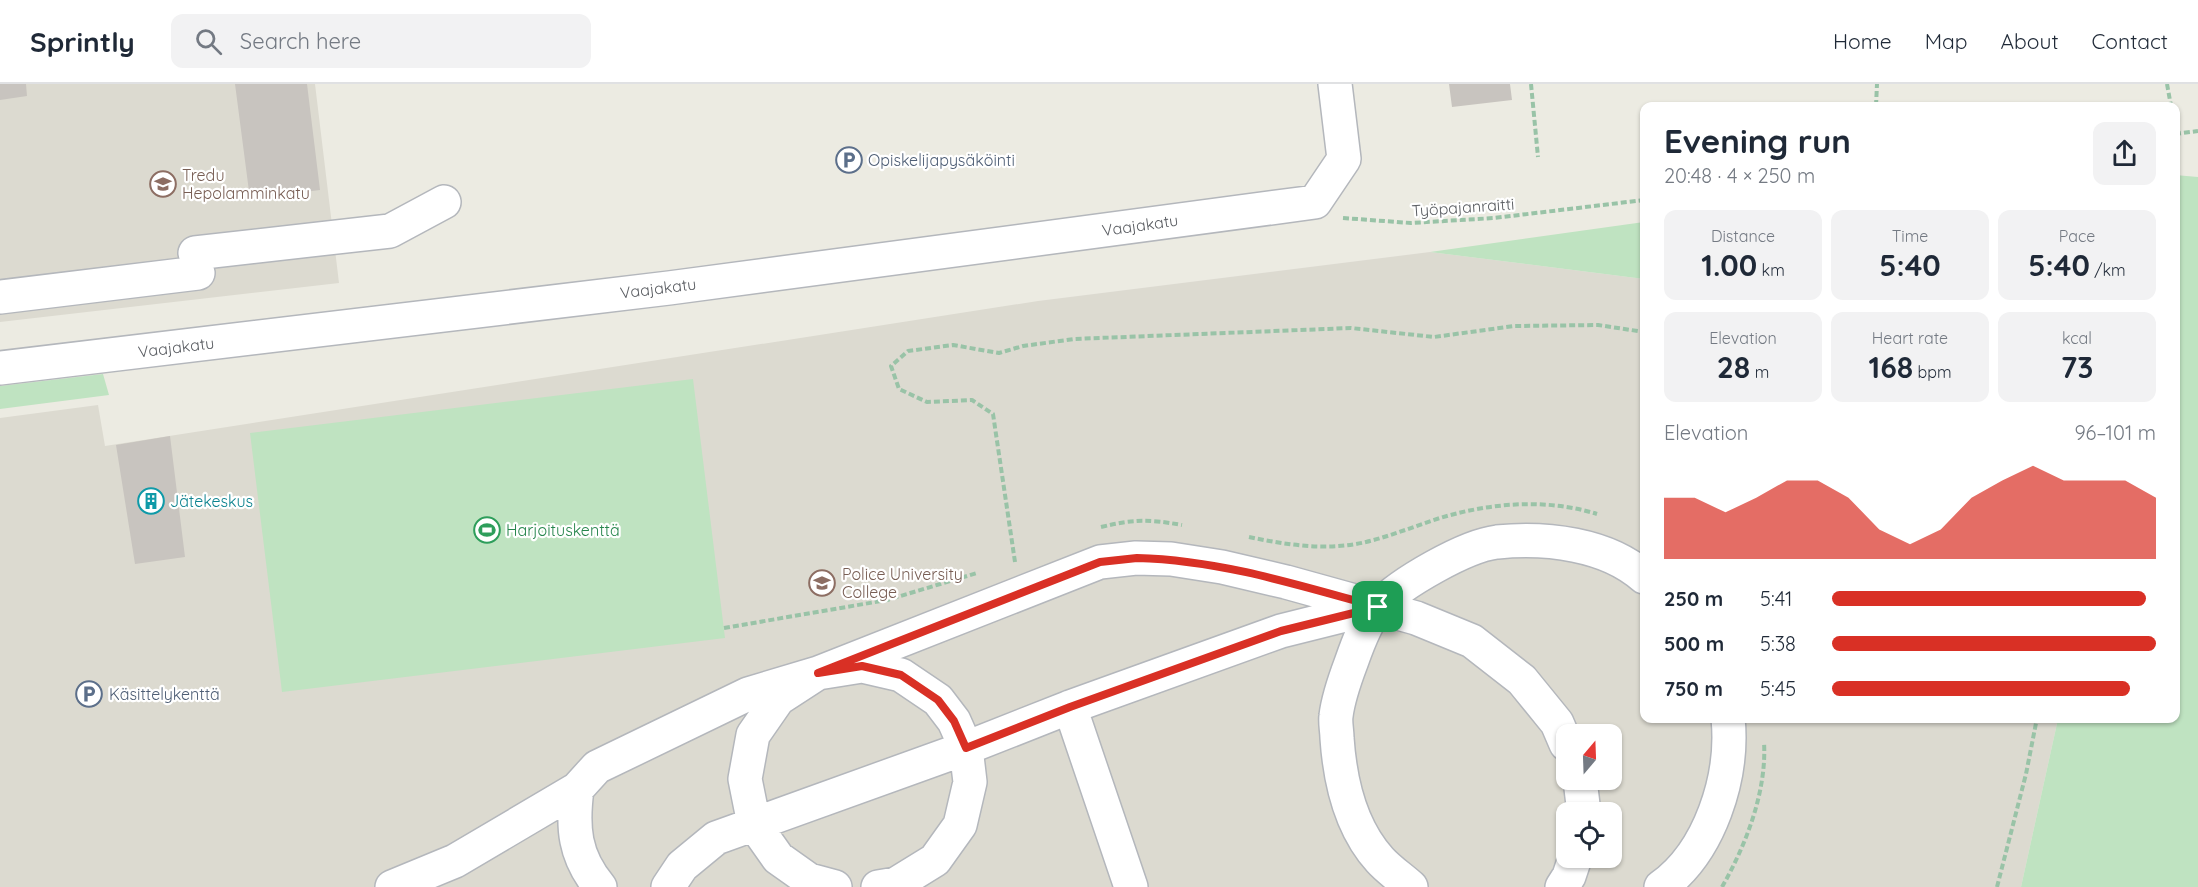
<!DOCTYPE html>
<html lang="en">
<head>
<meta charset="utf-8">
<style>
	body { margin:0; font-family:Quicksand,sans-serif; background:#f2f2f3; color:#1f2937; height:100vh; display:flex; flex-direction:column; font-size:22px; white-space:nowrap }
	* { box-sizing:border-box; margin:0 }
	p { font-size:20px; color:#747a83 }
	.icon { flex:none; width:33px; height:33px; fill:none; stroke:currentColor; stroke-width:2; stroke-linecap:round; stroke-linejoin:round }
	.map { position:relative; flex:1; overflow:hidden }
	.sheet { position:absolute; left:1640px; top:18px; width:540px; height:621px; display:flex; flex-direction:column; background:#fff; border-radius:12px; box-shadow:0 2px 4px #0004 }
	.sheet>* { flex:none }
	.needle { width:39px; rotate:19deg }
	.tools { position:absolute; left:1556px; top:640px; display:grid; gap:12px }
	.tools a { display:grid; place-items:center; width:66px; height:66px; border-radius:12px; background:#fff; box-shadow:0 2px 4px #0004; font-size:30px }
	.pin { position:absolute; display:grid; place-items:center; width:51px; height:51px; color:#fff; margin:-26px; border-radius:12px; box-shadow:0 3px 9px #0006 }
	.round { display:grid; place-items:center; flex:none; width:63px; height:63px; border-radius:12px; background:#f2f2f3 }
	.summary { display:flex; align-items:center; justify-content:space-between; height:102px; padding:0 24px }
	h1 { font-size:33px; font-weight:700; line-height:45px }
	.stats { display:grid; grid-template-columns:repeat(3,1fr); gap:9px; height:102px; padding:6px 24px }
	.stats div { display:grid; align-content:center; border-radius:12px; background:#f2f2f3; text-align:center }
	.stats b { font-size:30px; font-weight:700 }
	.stats small { font-size:16px; font-weight:400 }
	.stats p { font-size:16px }
	.chart { height:168px; padding:12px 24px }
	.chart p { display:flex; justify-content:space-between }
	.chart svg { width:100%; height:108px; margin-top:6px; fill:#d93025; opacity:.7 }
	ul { padding:0 24px; list-style:none; font-size:20px }
	li { display:grid; grid-template-columns:96px 72px 1fr; align-items:center; height:45px }
	li i { height:15px; border-radius:8px; background:#d93025 }
	header { display:flex; align-items:center; gap:36px; box-sizing:border-box; height:84px; padding:0 30px; background:#fff; border-bottom:2px solid #e0e1e3 }
	header strong { font-size:28px }
	nav { display:flex; gap:33px; margin-inline-start:auto; font-size:21px }
	.search { width:420px; height:54px; background:#f2f2f3; display:flex; align-items:center; gap:15px; box-sizing:border-box; padding:0 21px; border-radius:12px; color:#747a83; font-size:22px }
	.map>svg:first-child { display:block }
	.education { fill:#dcdad0; fill-rule:evenodd }
	.green { fill:#bfe3c1 }
	.building { fill:#c8c4bf }
	.lines { fill:none; stroke-linecap:round; stroke-linejoin:round }
	.minor-casing { stroke:#b4b7bc; stroke-width:36 }
	.path { stroke:#99c3a7; stroke-width:4; stroke-dasharray:6 3; stroke-linecap:butt }
	.minor { stroke:#fff; stroke-width:33 }
	.route-casing { stroke:#fff; stroke-width:12 }
	.route { stroke:#d93025; stroke-width:8 }
	.labels { text-anchor:middle; dominant-baseline:central; stroke-width:4.5; stroke-linejoin:round; paint-order:stroke }
	.service-label { font-size:16px; fill:#4e5e75; stroke:#fff; text-anchor:start }
	.education-label { font-size:16px; fill:#785e54; stroke:#fff; text-anchor:start }
	.street-label { font-size:16px; fill:#5a5d62; stroke:#fff }
	.culture-label { font-size:16px; fill:#0d838f; stroke:#fff; text-anchor:start }
	.leisure-label { font-size:16px; fill:#27864d; stroke:#fff; text-anchor:start }
</style>
</head>
<body>
<header>
<strong>Sprintly</strong>
<div class="search"><svg class="icon" aria-label="search" viewBox="0 0 24 24"><circle cx="10" cy="10" r="6"/><path d="M15 15l6 6"/></svg>Search here</div>
<nav><a>Home</a><a>Map</a><a>About</a><a>Contact</a></nav>
</header>
<div class="map">
<svg width="2198" height="803" viewBox="0 0 2198 803">
	<rect width="100%" height="100%" fill="#ecebe2"/>
	<path class="education" d="M0,0H315L339,199L0,238Z
		M1430,168L1644,195V634L2058,635L2021,803H0V334L98,321L105,362L1038,217ZM1566,651H1611V696H1566ZM1566,729H1611V774H1566Z"/>
	<path class="green" d="M2175,91L2198,93V803H2021L2058,635L2175,634Z
		M1644,138V195L1430,168Z
		M103,290L109,311L0,325V302Z
		M693,295L725,554L282,608L250,349Z"/>
	<path class="building" d="M0,0H26L27,12L0,16Z
		M235,0H307L320,106L250,115Z
		M1449,0H1510L1512,16L1452,23Z
		M170,352L185,473L135,480L116,361Z"/>
	<g class="lines">
		<g class="minor-casing">
			<path id="minor" d="M195,169L390,147L444,118
				M0,213L198,189
				M0,284L669,204L1315,118L1344,75L1335,0
				M1070,623L1131,803
				M1580,696L1584,729
				M577,705C572,743 574,772 600,803
				M392,803L455,777L577,705L597,683L748,610L818,589L1100,478L1136,474L1171,475L1222,483L1286,498L1416,534L1472,557L1522,596L1557,639L1566,660
				M668,803L682,782L716,754L966,664L1070,623L1281,547L1377,523
				M835,803L809,796L778,774L754,740L745,695L753,651L778,615L818,589L862,582L901,591L938,616L954,637L966,664L970,698L960,741L935,776L896,800L878,803
				M1411,803C1401,794 1389,786 1380,776C1350,743 1340,698 1337,654C1337,647 1335,639 1336,632C1338,615 1345,595 1351,579C1357,562 1366,536 1379,522C1401,499 1465,462 1497,458C1546,453 1607,460 1644,493
				M1562,803L1569,792L1575,774
				M1661,803C1710,768 1734,693 1728,634"/>
		</g>
		<path class="path" d="M1531,0L1538,73
			M2167,0L2171,22
			M1876,22L1877,0
			M2175,36L2179,50
			M2175,50L2198,47
			M1343,134L1411,139L1494,134L1644,116
			M1101,443C1134,435 1148,435 1182,441
			M1249,453C1287,461 1327,467 1366,458C1391,452 1415,442 1440,434C1490,419 1546,414 1597,430
			M1015,478L993,330L972,316L927,318L899,305L891,282L908,267L953,261L999,269L1023,262L1074,255L1351,244L1434,253L1514,242L1598,241L1644,248
			M724,544L887,516L977,489
			M1722,803C1746,761 1767,707 1764,658
			M1997,803L2026,690L2037,634"/>
		<use href="#minor" class="minor"/>
	</g>
	<g class="lines">
		<g class="route-casing">
			<path id="route" d="M1137,474C1219,476 1299,501 1378,523L1281,547L1070,623L966,664L954,637L938,616L901,591L862,582L818,589L1100,478Z"/>
		</g>
		<use href="#route" class="route"/>
	</g>
	<defs>
		<g id="parking-ring" transform="scale(1.35)"><circle r="9.5" fill="#fff" stroke="#5c6f8a" stroke-width="1.5"/><path d="M-3.5-5.5H1a3.5 3.5 0 0 1 0 7H-1V5.5H-3.5ZM-1-3.4V-.6H.8a1.4 1.4 0 0 0 0-2.8Z" fill="#5c6f8a"/></g>
		<g id="school-ring" transform="scale(1.35)"><circle r="9.5" fill="#fff" stroke="#8d6e63" stroke-width="1.5"/><path d="M0-5L7-2L0 1L-7-2ZM-4 1L0 2.5L4 1V4Q0 6-4 4Z" fill="#8d6e63"/></g>
		<g id="building-ring" transform="scale(1.35)"><circle r="9.5" fill="#fff" stroke="#0f9aa8" stroke-width="1.5"/><path d="M-4-6H4V6H1V3H-1V6H-4ZM-2.5-4.3h1.7v1.8h-1.7ZM.8-4.3h1.7v1.8H.8ZM-2.5-1h1.7V.8h-1.7ZM.8-1h1.7V.8H.8Z" fill="#0f9aa8"/></g>
		<g id="stadium-ring" transform="scale(1.35)"><circle r="9.5" fill="#fff" stroke="#2e9e5b" stroke-width="1.5"/><path d="M0-5a6.5 5 0 1 0 0 10a6.5 5 0 1 0 0-10ZM-3.5-1.8h7v3.6h-7Z" fill="#2e9e5b"/></g>
		<g id="university-ring" transform="scale(1.35)"><circle r="9.5" fill="#fff" stroke="#8d6e63" stroke-width="1.5"/><path d="M0-5L7-2L0 1L-7-2ZM-4 1L0 2.5L4 1V4Q0 6-4 4Z" fill="#8d6e63"/></g>
	</defs>
	<g fill-rule="evenodd">
		<use href="#parking-ring" x="849" y="76"/>
		<use href="#school-ring" x="163" y="100"/>
		<use href="#building-ring" x="151" y="417"/>
		<use href="#stadium-ring" x="487" y="446"/>
		<use href="#university-ring" x="822" y="499"/>
		<use href="#parking-ring" x="89" y="610"/>
	</g>
	<g class="labels">
		<g class="service-label">
			<text x="868" y="76">Opiskelijapysäköinti</text>
			<text x="109" y="610">Käsittelykenttä</text>
		</g>
		<g class="education-label">
			<text x="182" y="91">Tredu<tspan x="182" dy="18">Hepolamminkatu</tspan></text>
			<text x="842" y="490">Police University<tspan x="842" dy="18">College</tspan></text>
		</g>
		<g class="street-label">
			<text transform="translate(1463 123) rotate(-4)">Työpajanraitti</text>
			<text transform="translate(1140 141) rotate(-8)">Vaajakatu</text>
			<text transform="translate(658 204) rotate(-7)">Vaajakatu</text>
			<text transform="translate(176 263) rotate(-7)">Vaajakatu</text>
		</g>
		<g class="culture-label">
			<text x="170" y="417">Jätekeskus</text>
		</g>
		<g class="leisure-label">
			<text x="506" y="446">Harjoituskenttä</text>
		</g>
	</g>
</svg>
<div class="tools">
<a><svg class="needle" viewBox="-14 -14 28 28"><path d="M0-13l5 13h-10z" fill="#e53935"/><path d="M0 13l5-13h-10z" fill="#747a83"/></svg></a>
<a><svg class="icon" aria-label="locate" viewBox="0 0 24 24"><circle cx="12" cy="12" r="6"/><path d="M12 2v4M12 18v4M2 12h4M18 12h4"/></svg></a>
</div>
<div class="pin" style="left:1378px;top:523px;background:#1e9e55"><svg class="icon" aria-label="arrive" viewBox="0 0 24 24"><path d="M6 21V4h12l-3 4 3 4H6"/></svg></div>
<section class="sheet">
<div class="summary"><div><h1>Evening run</h1><p>20:48 · 4 × 250 m</p></div><a class="round"><svg class="icon" aria-label="share" viewBox="0 0 24 24"><path d="M12 15V3M7 8l5-5 5 5M5 13v7h14v-7"/></svg></a></div>
<div class="stats">
<div><p>Distance</p><b>1.00<small> km</small></b></div>
<div><p>Time</p><b>5:40</b></div>
<div><p>Pace</p><b>5:40<small> /km</small></b></div>
</div>
<div class="stats">
<div><p>Elevation</p><b>28<small> m</small></b></div>
<div><p>Heart rate</p><b>168<small> bpm</small></b></div>
<div><p>kcal</p><b>73</b></div>
</div>
<div class="chart"><p><span>Elevation</span>96–101 m</p>
<svg viewBox="0 0 160 44" preserveAspectRatio="none"><path d="M0 44V19L10 19L20 25L30 19L40 12L50 12L60 19L70 32L80 38L90 32L100 19L110 12L120 6L130 12L140 12L150 12L160 19V44z"/></svg>
</div>
<ul>
<li><b>250 m</b>5:41<i style="width:97%"></i></li>
<li><b>500 m</b>5:38<i style="width:100%"></i></li>
<li><b>750 m</b>5:45<i style="width:92%"></i></li>
</ul>
</section>
</div>
</body>
</html>
